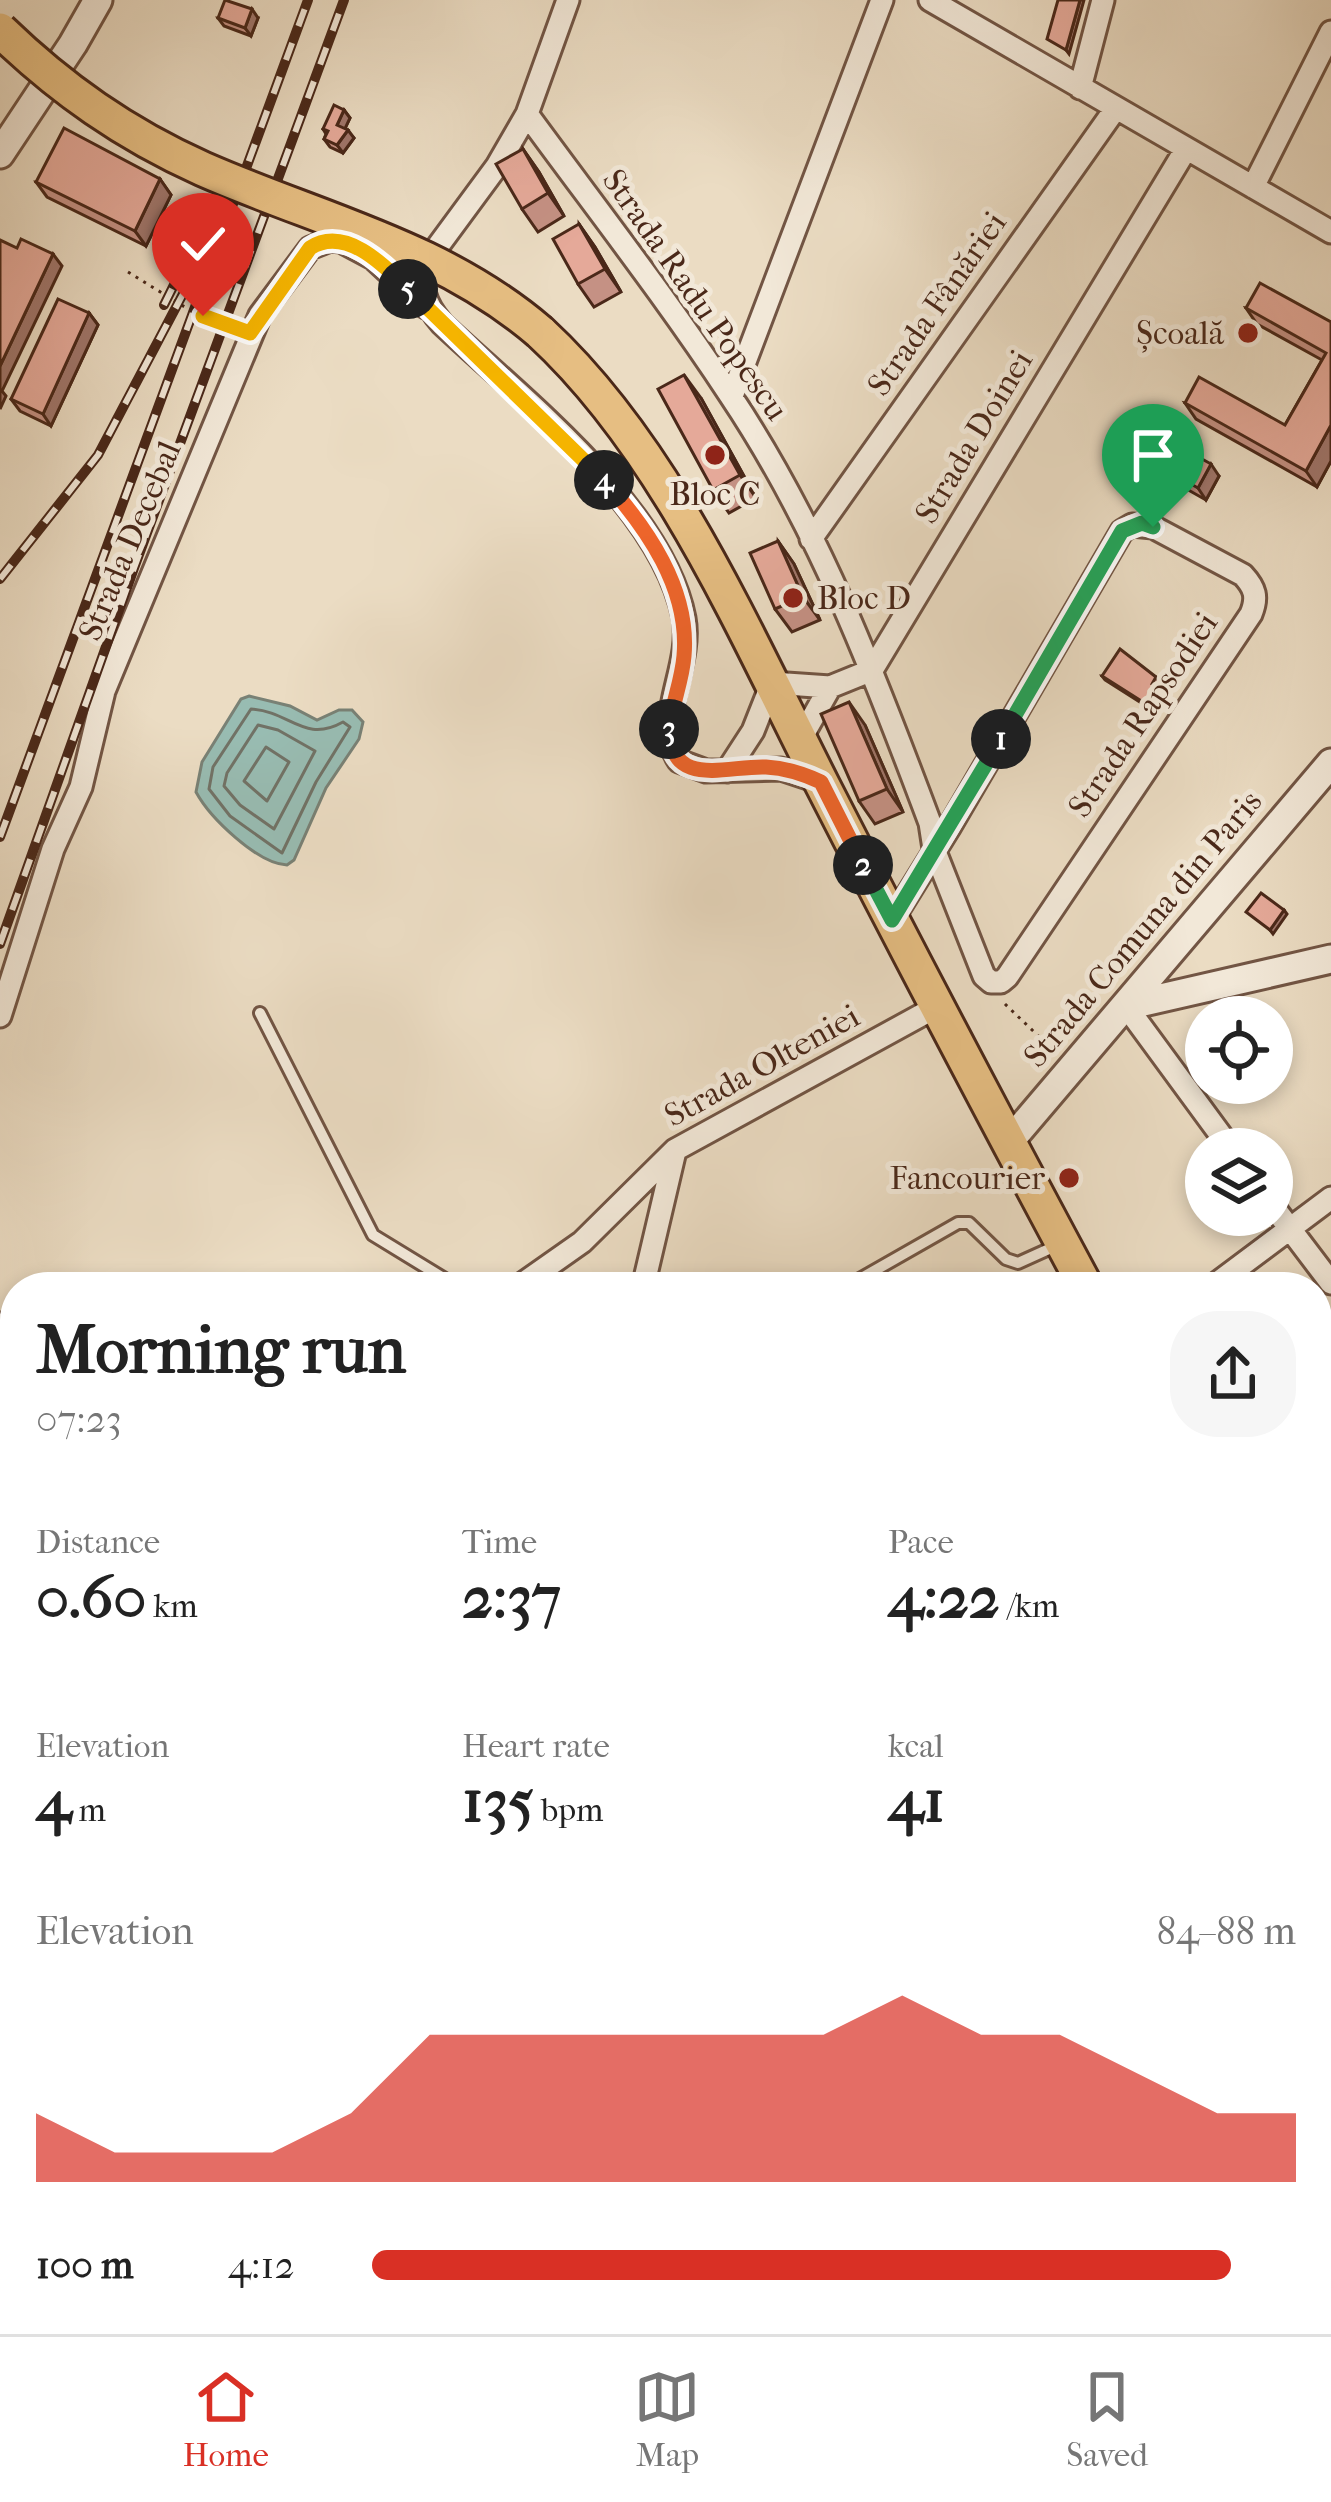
<!DOCTYPE html>
<html lang="en">
<head>
<meta charset="utf-8">
<style>
	body { margin:0; font-family:"IM FELL French Canon",serif; background:#f6f6f6; color:#222; height:100vh; display:flex; flex-direction:column; font-size:45px; white-space:nowrap }
	* { box-sizing:border-box; margin:0 }
	p { font-size:39px; color:#767676 }
	.icon { flex:none; width:66px; height:66px; fill:none; stroke:currentColor; stroke-width:2; stroke-linecap:round; stroke-linejoin:round }
	.map { position:relative; flex:1; overflow:hidden }
	.drawer { position:absolute; left:0px; top:1272px; width:1332px; height:1062px; display:flex; flex-direction:column; background:#fff; border-radius:48px 48px 0 0; box-shadow:0 6px 18px #0003 }
	.drawer>* { flex:none }
	.tools { position:absolute; left:1185px; top:996px; display:grid; gap:24px }
	.tools a { display:grid; place-items:center; width:108px; height:108px; border-radius:50%; background:#fff; box-shadow:0 6px 18px #0003; font-size:60px }
	.pin { position:absolute; display:grid; place-items:center; width:102px; height:102px; color:#fff; margin:-123px -51px; border-radius:50% 50% 50% 0; rotate:-45deg; box-shadow:0 0 12px #0007 }
	.pin .icon { rotate:45deg }
	.km { position:absolute; width:60px; height:60px; margin:-30px; border-radius:50%; background:#222; color:#fff; font-size:33px; line-height:60px; text-align:center }
	.round { display:grid; place-items:center; flex:none; width:126px; height:126px; border-radius:48px; background:#f6f6f6 }
	.head { display:flex; align-items:center; justify-content:space-between; height:204px; padding:0 36px }
	h1 { font-size:66px; font-weight:800; line-height:90px }
	.stats { display:grid; grid-template-columns:repeat(3,1fr); gap:18px; height:204px; padding:12px 36px }
	.stats div { display:grid; align-content:center }
	.stats b { font-size:60px; font-weight:800 }
	.stats small { font-size:33px; font-weight:400 }
	.stats p { font-size:33px }
	.chart { height:336px; padding:24px 36px }
	.chart p { display:flex; justify-content:space-between }
	.chart svg { width:100%; height:216px; margin-top:12px; fill:#d93025; opacity:.7 }
	ul { padding:0 36px; list-style:none; font-size:39px }
	li { display:grid; grid-template-columns:192px 144px 1fr; align-items:center; height:90px }
	li i { height:30px; border-radius:15px; background:#d93025 }
	.tabs { display:flex; justify-content:space-around; align-items:center; height:168px; border-top:3px solid #e0e0e0; background:#fff; font-size:33px; color:#767676 }
	.tabs a { display:grid; justify-items:center; gap:6px }
	.tabs .on { color:#d93025 }
	.map>svg:first-child { display:block }
	.water { fill:#98bcb2; stroke:#798175; stroke-width:3 }
	.lines { fill:none; stroke-linecap:round; stroke-linejoin:round }
	.shore { stroke:#717266; stroke-width:3 }
	.service-casing { stroke:#725544; stroke-width:16 }
	.minor-casing { stroke:#725544; stroke-width:27 }
	.tertiary-casing { stroke:#725544; stroke-width:33 }
	.primary-casing { stroke:#4a2819; stroke-width:39 }
	.path { stroke:#4a2819; stroke-width:3; stroke-dasharray:3 6; stroke-linecap:butt }
	.service { stroke:#f2e8d8; stroke-width:10 }
	.minor { stroke:#f2e8d8; stroke-width:21 }
	.tertiary { stroke:#f2e8d8; stroke-width:27 }
	.primary { stroke:#e6be82; stroke-width:33 }
	.rail-casing { stroke:#4a2819; stroke-width:10 }
	.rail { stroke:#f2e8d8; stroke-width:6; stroke-dasharray:18; stroke-linecap:butt }
	.primary-bridge-casing { stroke:#4a2819; stroke-width:39; stroke-linecap:butt }
	.primary-bridge { stroke:#e6be82; stroke-width:33 }
	.wall { fill:#c59184; stroke:#4a2819; stroke-width:3 }
	.shaded-wall { fill:#a0766b; stroke:#4a2819; stroke-width:3 }
	.building { fill:#e5a999; stroke:#4a2819; stroke-width:3 }
	.split-1-casing { stroke:#fff; stroke-width:24 }
	.split-2-casing { stroke:#fff; stroke-width:24 }
	.split-3-casing { stroke:#fff; stroke-width:24 }
	.split-4-casing { stroke:#fff; stroke-width:24 }
	.split-5-casing { stroke:#fff; stroke-width:24 }
	.split-6-casing { stroke:#fff; stroke-width:24 }
	.split-1 { stroke:#22a559; stroke-width:15 }
	.split-2 { stroke:#22a559; stroke-width:15 }
	.split-3 { stroke:#f0652b; stroke-width:15 }
	.split-4 { stroke:#f0652b; stroke-width:15 }
	.split-5 { stroke:#f5b400; stroke-width:15 }
	.split-6 { stroke:#f5b400; stroke-width:15 }
	.poi-dot { fill:#8f2418; stroke:#f2e8d8; stroke-width:4.5 }
	.labels { text-anchor:middle; dominant-baseline:central; stroke-width:10; stroke-linejoin:round; paint-order:stroke }
	.street-label { font-size:33px; fill:#4a2819; stroke:#f2e8d8 }
	.poi-label { font-size:33px; fill:#4a2819; stroke:#f2e8d8; text-anchor:end }
</style>
</head>
<body>
<div class="map">
<svg width="1331" height="2334" viewBox="0 0 1331 2334">
	<rect width="100%" height="100%" fill="#ebdcc3"/>
	<filter id="stains"><feTurbulence type="fractalNoise" baseFrequency=".00167" numOctaves="4"/><feColorMatrix values="0 0 0 0 .2 0 0 0 0 .09 0 0 0 0 .02 0 0 0 .5 -.17"/></filter>
	<radialGradient id="worn" r=".72"><stop offset=".6" stop-color="#630" stop-opacity="0"/><stop offset="1" stop-color="#630" stop-opacity=".3"/></radialGradient>
	<path class="water" d="M249,696L290,706L317,720L339,710H352L363,722L359,739L326,788L294,860L287,865C258,864 210,818 196,792L202,762L241,699Z"/>
	<g class="lines">
		<path class="shore" d="M251,709C290,711 304,744 343,722L350,727L316,782L282,853L230,816L209,789L213,767Z
			M258,725L278,730L315,751L274,829L240,805L224,786L227,773Z
			M266,747L289,762L267,801L244,781Z"/>
		<g class="service-casing">
			<path id="service" d="M260,1013L373,1235L458,1287
				M851,1284L958,1223H969L1006,1259L1018,1263L1060,1244
				M1143,2319L1156,2334"/>
		</g>
		<g class="minor-casing">
			<path id="minor" d="M568,0L527,114L497,166L427,261C419,287 424,303 442,324C522,399 662,507 684,618C693,666 652,722 679,761L706,771L781,769L820,782
				M930,0L1331,232
				M1080,88L1103,0
				M527,114C595,207 667,299 730,395C818,526 875,676 930,823L934,849L984,976L991,982H1001L1007,977L1251,614C1258,597 1255,588 1243,575L1153,527L1132,525L1122,531L949,828L892,920
				M1253,187L1331,32
				M732,396L882,0
				M811,539L1116,108
				M800,740L830,687
				M727,771L753,731L772,683L830,687L872,670L1186,149
				M1126,1006L1231,1149
				M0,1016L53,849L81,787L104,691L260,315L310,248L330,240L341,241L373,258L426,307
				M1272,1205L1331,1283
				M518,1287L582,1242L675,1150L938,1006
				M643,1287L675,1151
				M1212,1287L1331,1198
				M0,1324L15,1328
				M0,1454L15,1405
				M1317,1474L1331,1465
				M7,1930L15,1899
				M1317,2112L1331,2102
				M0,2143L15,2137
				M89,2319L95,2334
				M494,2334L535,2319
				M549,2334L555,2319
				M1069,2334L1079,2319"/>
		</g>
		<g class="tertiary-casing">
			<path id="tertiary" d="M0,154L73,44L98,0
				M1126,1006L1331,959
				M1009,1142L1331,763"/>
		</g>
		<g class="primary-casing">
			<path id="primary" d="M540,332C667,449 745,633 823,786C909,954 997,1121 1086,1287
				M1317,1667L1331,1688"/>
		</g>
		<path class="path" d="M128,272L188,309L231,327
			M1005,1004L1054,1051"/>
		<use href="#service" class="service"/>
		<use href="#minor" class="minor"/>
		<use href="#tertiary" class="tertiary"/>
		<use href="#primary" class="primary"/>
		<g class="rail-casing">
			<path id="rail" d="M164,305L231,170
				M0,579L98,455L184,292
				M0,837L308,0
				M0,944L134,568L344,0"/>
		</g>
		<use href="#rail" class="rail"/>
		<g class="primary-bridge-casing">
			<path id="primary-bridge" d="M0,30C61,89 125,134 203,169C319,220 441,247 540,332"/>
		</g>
		<use href="#primary-bridge" class="primary-bridge"/>
	</g>
	<path class="wall" d="M218,18H258L251,36L224,26Z
		M344,110L350,118L345,128L354,138L343,153L330,147L324,139L326,134L323,129Z
		M523,149L539,172L564,216L538,232L522,209Z
		M160,179L171,195L146,246L47,197L36,182Z
		M579,224L595,247L621,292L594,307L578,284Z
		M1246,308L1331,322V461L1317,487L1196,419L1185,403L1285,425L1322,360L1257,324Z
		M89,313L98,325L51,426L20,411L11,399Z
		M701,398L756,498L729,513L713,490Z
		M1190,442L1199,454L1197,457L1219,476L1206,500L1176,483L1162,510L1131,492L1122,480Z
		M778,541L794,564L820,620L792,632L775,609Z
		M1102,676L1156,677L1159,681L1156,686L1168,696L1157,713L1105,680Z
		M865,725L903,812L875,824L859,801Z"/>
	<path class="shaded-wall" d="M1080,0H1084L1069,54L1066,50Z
		M252,9L258,18L251,36L245,28Z
		M344,110L350,118L343,133L337,125Z
		M348,130L354,138L343,153L337,145Z
		M523,149L539,172L564,216L548,193Z
		M160,179L171,195L146,246L135,231Z
		M579,224L595,247L621,292L605,269Z
		M53,254L62,266L2,391L6,396L0,409V366Z
		M89,313L98,325L51,426L43,414Z
		M684,375L701,398L756,498L740,475Z
		M1331,425V461L1317,487L1306,471Z
		M1190,442L1199,454L1194,462L1186,450Z
		M1211,464L1219,476L1206,500L1198,488Z
		M1168,471L1176,483L1162,510L1153,498Z
		M778,541L794,564L820,620L803,597Z
		M1165,692L1168,696L1157,713L1154,709Z
		M849,702L865,725L903,812L887,789Z
		M1284,910L1287,914L1273,934L1270,930Z"/>
	<path class="building" d="M225,0L252,9L245,28L218,18Z
		M1058,0H1080L1066,50L1047,39Z
		M334,105L344,110L337,125L348,130L337,145L324,139L328,131L323,129Z
		M64,128L160,179L135,231L36,182Z
		M523,149L548,193L522,209L496,164Z
		M579,224L605,269L578,284L553,239Z
		M21,239L53,254L0,366V240L17,248Z
		M1260,283L1331,322V425L1306,471L1185,403L1199,377L1285,425L1326,353L1246,308Z
		M58,299L89,313L43,414L11,399Z
		M684,375L740,475L713,490L658,389Z
		M1155,422L1190,442L1186,450L1211,464L1198,488L1168,471L1153,498L1122,480Z
		M778,541L803,597L775,609L750,553Z
		M1120,649L1156,677L1152,684L1165,692L1154,709L1102,676Z
		M849,702L887,789L859,801L821,714Z
		M1261,893L1284,910L1270,930L1246,912Z
		M775,2319H789L818,2334H767Z
		M704,2323L725,2334H698Z"/>
	<g class="lines">
		<g class="split-1-casing">
			<path id="split-1" d="M1001,739L1122,531L1142,523L1153,527"/>
		</g>
		<g class="split-2-casing">
			<path id="split-2" d="M863,865L892,920L1001,739"/>
		</g>
		<g class="split-3-casing">
			<path id="split-3" d="M669,729C671,790 728,765 766,767C786,768 804,774 821,782L863,865"/>
		</g>
		<g class="split-4-casing">
			<path id="split-4" d="M604,480C647,528 690,589 684,656C682,681 672,704 669,729"/>
		</g>
		<g class="split-5-casing">
			<path id="split-5" d="M408,289L604,480"/>
		</g>
		<g class="split-6-casing">
			<path id="split-6" d="M203,316L250,333L310,248C345,225 384,265 408,289"/>
		</g>
		<use href="#split-1" class="split-1"/>
		<use href="#split-2" class="split-2"/>
		<use href="#split-3" class="split-3"/>
		<use href="#split-4" class="split-4"/>
		<use href="#split-5" class="split-5"/>
		<use href="#split-6" class="split-6"/>
	</g>
	<g class="poi-dot">
		<circle cx="1248" cy="333" r="12"/>
		<circle cx="715" cy="455" r="12"/>
		<circle cx="793" cy="598" r="12"/>
		<circle cx="1069" cy="1178" r="12"/>
	</g>
	<g class="labels">
		<g class="street-label">
			<text transform="translate(695 295) rotate(55)">Strada Radu Popescu</text>
			<text transform="translate(937 304) rotate(-55)">Strada Fânăriei</text>
			<text transform="translate(974 437) rotate(-59)">Strada Doinei</text>
			<text transform="translate(130 541) rotate(-67)">Strada Decebal</text>
			<text transform="translate(1143 715) rotate(-56)">Strada Rapsodiei</text>
			<text transform="translate(1143 929) rotate(-50)">Strada Comuna din Paris</text>
			<text transform="translate(762 1066) rotate(-29)">Strada Olteniei</text>
		</g>
		<g class="poi-label">
			<text x="1224" y="333">Școală</text>
			<text x="715" y="494" text-anchor="middle">Bloc C</text>
			<text x="817" y="598" text-anchor="start">Bloc D</text>
			<text x="1045" y="1178">Fancourier</text>
		</g>
	</g>
	<rect width="100%" height="100%" filter="url(#stains)"/>
	<rect width="100%" height="100%" fill="url(#worn)"/>
</svg>
<div class="tools">
<a><svg class="icon" aria-label="locate" viewBox="0 0 24 24"><circle cx="12" cy="12" r="6"/><path d="M12 2v4M12 18v4M2 12h4M18 12h4"/></svg></a>
<a><svg class="icon" aria-label="layers" viewBox="0 0 24 24"><path d="M12 4l9 5-9 5-9-5zM3 14l9 5 9-5"/></svg></a>
</div>
<div class="pin" style="left:1153px;top:527px;background:#1e9e55"><svg class="icon" aria-label="arrive" viewBox="0 0 24 24"><path d="M6 21V4h12l-3 4 3 4H6"/></svg></div>
<div class="pin" style="left:203px;top:316px;background:#d93025"><svg class="icon" aria-label="check" viewBox="0 0 24 24"><path d="M5 12l5 5 9-10"/></svg></div>
<b class="km" style="left:1001px;top:739px">1</b>
<b class="km" style="left:863px;top:865px">2</b>
<b class="km" style="left:669px;top:729px">3</b>
<b class="km" style="left:604px;top:480px">4</b>
<b class="km" style="left:408px;top:289px">5</b>
<section class="drawer">
<div class="head"><div><h1>Morning run</h1><p>07:23</p></div><a class="round"><svg class="icon" aria-label="share" viewBox="0 0 24 24"><path d="M12 15V3M7 8l5-5 5 5M5 13v7h14v-7"/></svg></a></div>
<div class="stats">
<div><p>Distance</p><b>0.60<small> km</small></b></div>
<div><p>Time</p><b>2:37</b></div>
<div><p>Pace</p><b>4:22<small> /km</small></b></div>
</div>
<div class="stats">
<div><p>Elevation</p><b>4<small> m</small></b></div>
<div><p>Heart rate</p><b>135<small> bpm</small></b></div>
<div><p>kcal</p><b>41</b></div>
</div>
<div class="chart"><p><span>Elevation</span>84–88 m</p>
<svg viewBox="0 0 160 44" preserveAspectRatio="none"><path d="M0 44V30L10 38L20 38L30 38L40 30L50 14L60 14L70 14L80 14L90 14L100 14L110 6L120 14L130 14L140 22L150 30L160 30V44z"/></svg>
</div>
<ul>
<li><b>100 m</b>4:12<i style="width:93%"></i></li>
</ul>
</section>
</div>
<nav class="tabs">
<a class="on"><svg class="icon" aria-label="home" viewBox="0 0 24 24"><path d="M3 11l9-7 9 7M6 9v11h12V9"/></svg>Home</a>
<a><svg class="icon" aria-label="map" viewBox="0 0 24 24"><path d="M3 6l6-2 6 2 6-2v14l-6 2-6-2-6 2zM9 4v14M15 6v14"/></svg>Map</a>
<a><svg class="icon" aria-label="saved" viewBox="0 0 24 24"><path d="M7 4h10v16l-5-4-5 4z"/></svg>Saved</a>
</nav>
</body>
</html>
